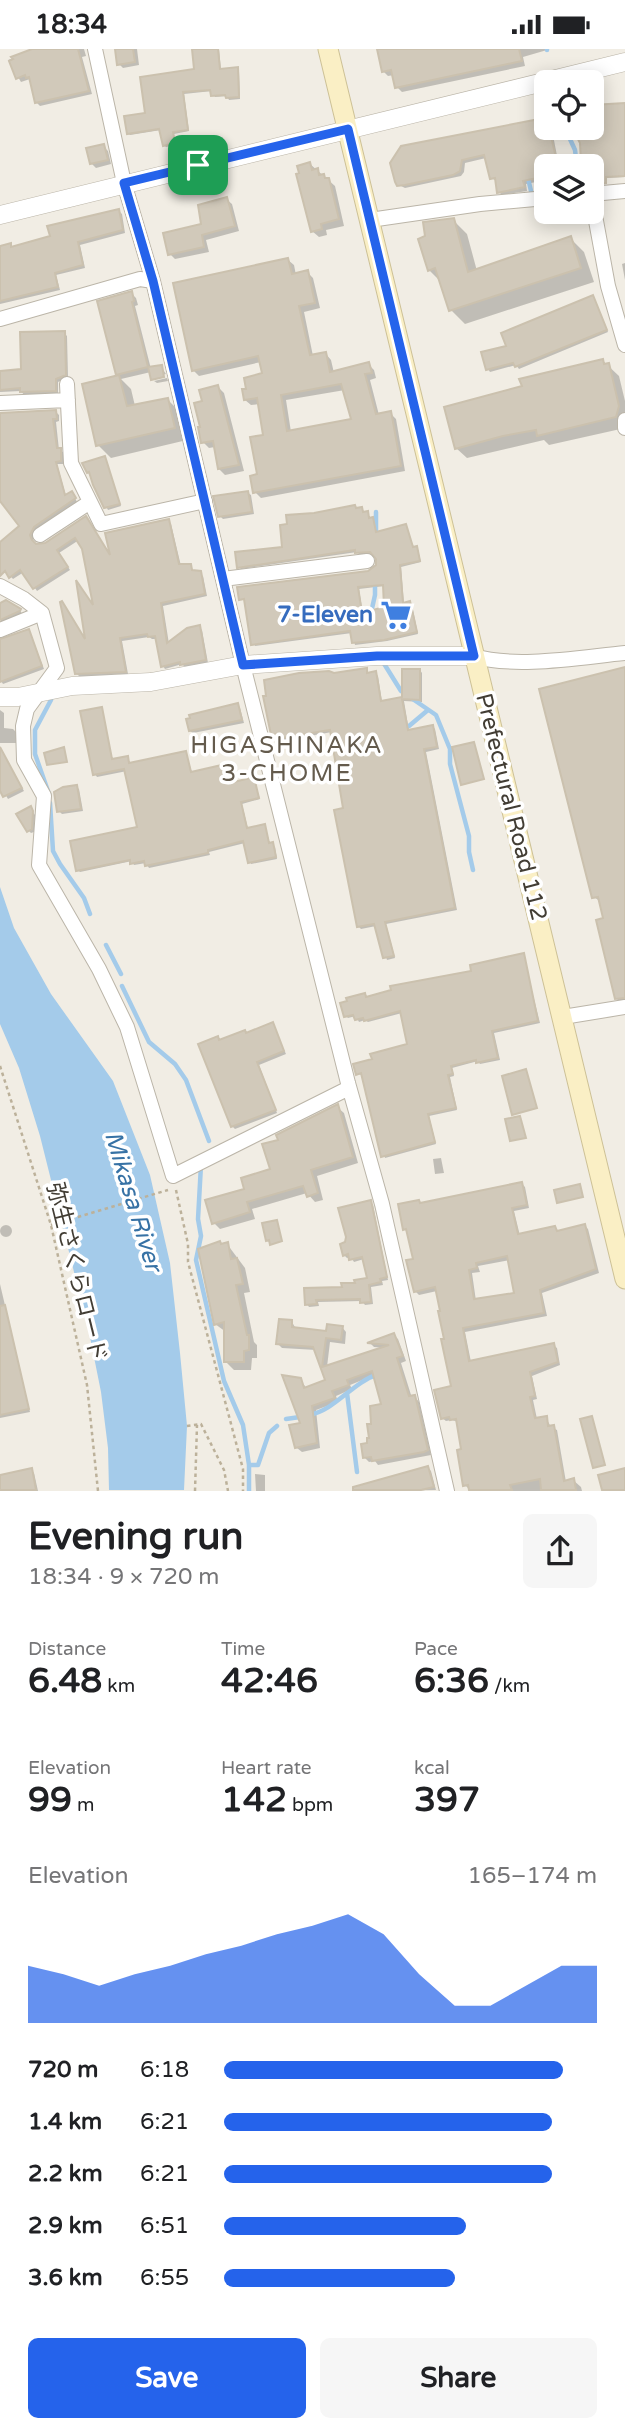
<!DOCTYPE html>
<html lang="en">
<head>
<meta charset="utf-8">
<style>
	body { margin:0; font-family:"Varela Round","Noto Sans JP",sans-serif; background:#f6f6f6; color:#202124; height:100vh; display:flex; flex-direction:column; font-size:26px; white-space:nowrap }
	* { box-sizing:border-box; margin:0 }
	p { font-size:23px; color:#757577 }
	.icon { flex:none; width:38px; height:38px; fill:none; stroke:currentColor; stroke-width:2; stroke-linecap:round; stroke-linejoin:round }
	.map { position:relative; height:1442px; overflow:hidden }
	.panel { display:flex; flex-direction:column; background:#fff; flex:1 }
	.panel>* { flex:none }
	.buttons { position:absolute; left:534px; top:21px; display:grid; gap:14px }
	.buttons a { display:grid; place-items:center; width:70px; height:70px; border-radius:10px; background:#fff; box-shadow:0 4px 18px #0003; font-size:35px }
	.pin { position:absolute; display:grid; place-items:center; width:60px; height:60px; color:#fff; margin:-30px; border-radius:14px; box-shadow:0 4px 10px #0006 }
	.round { display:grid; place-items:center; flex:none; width:74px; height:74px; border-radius:10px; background:#f6f6f6 }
	.head { display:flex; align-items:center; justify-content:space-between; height:119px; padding:0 28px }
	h1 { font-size:38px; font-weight:700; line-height:52px }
	.stats { display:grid; grid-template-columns:repeat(3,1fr); gap:10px; height:119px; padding:7px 28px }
	.stats div { display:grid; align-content:center }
	.stats b { font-size:35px; font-weight:700 }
	.stats small { font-size:19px; font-weight:400 }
	.stats p { font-size:19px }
	.chart { height:196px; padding:14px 28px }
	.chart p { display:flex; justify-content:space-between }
	.chart svg { width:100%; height:126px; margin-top:7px; fill:#2563eb; opacity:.7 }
	.action { display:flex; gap:14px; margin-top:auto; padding:14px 28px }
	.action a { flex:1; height:80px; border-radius:10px; background:#2563eb; color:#fff; font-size:28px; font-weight:700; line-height:80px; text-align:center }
	.action a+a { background:#f6f6f6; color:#202124 }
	ul { padding:0 28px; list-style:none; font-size:23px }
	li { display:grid; grid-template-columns:112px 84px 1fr; align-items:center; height:52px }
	li i { height:18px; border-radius:9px; background:#2563eb }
	.status { display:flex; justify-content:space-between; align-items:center; height:49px; padding:0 35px; background:#fff; direction:ltr }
	.status svg { height:19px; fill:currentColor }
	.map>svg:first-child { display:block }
	.water { fill:#a4cbea }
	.shadow { fill:#0003; fill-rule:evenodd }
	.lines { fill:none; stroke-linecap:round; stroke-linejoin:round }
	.stream { stroke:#a4cbea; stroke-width:4.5 }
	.building { fill:#d1c9ba; stroke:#cbc1ae; stroke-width:2; fill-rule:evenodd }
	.minor-casing { stroke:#bbb5a8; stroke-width:16 }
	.tertiary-casing { stroke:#bbb5a8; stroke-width:19 }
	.secondary-casing { stroke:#cdc196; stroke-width:21 }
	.path { stroke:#bcb19a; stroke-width:2.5; stroke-dasharray:3.5 3.5; stroke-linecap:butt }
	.minor { stroke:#fff; stroke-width:14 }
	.tertiary { stroke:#fff; stroke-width:18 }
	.secondary { stroke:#faefc5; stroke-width:19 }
	.route-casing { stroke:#fff; stroke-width:14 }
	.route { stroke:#2563eb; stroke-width:9 }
	.labels { text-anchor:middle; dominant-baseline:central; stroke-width:7; stroke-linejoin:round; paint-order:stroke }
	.shop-label { font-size:23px; font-weight:bold; fill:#366cbe; stroke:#fff; text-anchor:end }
	.street-label { font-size:23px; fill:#423d34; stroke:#fff }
	.neighbourhood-label { font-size:24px; letter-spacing:2px; fill:#645b4d; stroke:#fff }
	.water-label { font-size:24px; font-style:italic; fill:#3772a5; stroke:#fff }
</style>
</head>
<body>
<div class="status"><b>18:34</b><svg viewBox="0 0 49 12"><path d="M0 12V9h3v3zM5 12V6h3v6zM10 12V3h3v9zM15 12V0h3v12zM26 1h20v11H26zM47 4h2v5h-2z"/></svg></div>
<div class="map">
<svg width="625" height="1442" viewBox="0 0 625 1442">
	<rect width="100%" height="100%" fill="#f1ede4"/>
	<path class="water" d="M0,838L14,879L51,945L113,1032L150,1126L170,1214L180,1304L187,1377L184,1441H109L108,1399L101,1343L89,1283L40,1087L19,1019L0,975Z"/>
	<path class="shadow" d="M37,0H84L86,7L82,8L92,45L40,57L36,53L30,30L21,33L8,11Z
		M117,0H137L139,16L123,19L119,15Z
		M194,0H219L221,21L237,20L239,22L240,50L229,51L227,47L215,48L212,42L184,45L189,82L174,85L176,96L166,98L164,96L161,81L130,86L128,84L147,65L196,21Z
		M378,0H547V1L523,8L525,17L402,43L397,38L394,26L388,27L383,22Z
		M625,56V128L606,129L607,135L593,136L592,117L583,114L581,93L574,79H592V58Z
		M546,66V79H556L552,81L559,117H546V131L526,135L527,142L502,146L499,143L497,132L491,129L486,109L465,114L464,123L461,127L405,139L399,136Z
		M103,97L108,102L111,115L96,119L91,114Z
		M310,115L335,137L344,177L326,181L327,186L319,188L312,182Z
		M226,150L232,155L239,182L206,191L209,203L175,210L170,205L203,177Z
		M119,162L122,165L125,184L80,196L85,219L56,226L60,241L0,255V198L10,196L13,199L52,189Z
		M453,171L467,185L477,222L570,189L584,203L594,233L465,275L451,261L442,234L429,221Z
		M288,211L294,216L296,226L307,223L313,229L320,259L304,263L313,307L326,305L331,311L334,324L368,315L374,321L376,329L370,331L379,366L390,364L396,370L405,422L261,449L255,443L265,387L259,355L251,356L245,351L248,341L264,326L261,313L199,327L193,321ZM345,341L353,371L291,383L286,351Z
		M625,214V231L622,215Z
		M131,244L136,249L138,256L135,257L151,320L161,318L166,325L153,328L151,323L121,330L131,340L135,357L168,351L180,363L187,391L111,409L98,396L119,328L117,326Z
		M593,248L608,283L519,320L516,316L490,323L488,320L508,298Z
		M64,284L67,287L68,328L58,333V344L24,346L21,342L0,343V325L23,321Z
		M603,312L619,327L625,352V379L549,396L544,391L467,409L456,399L525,338Z
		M167,329L168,332L157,334L154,332Z
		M218,338L224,344L244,422L225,426L219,420L215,398L209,399L203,393L204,353Z
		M56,363L59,366V372L56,373L59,401L63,403V415H57L66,447H74L77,453L37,481L33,490L34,495L45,496L86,469L112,510L168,472L171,475L181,517H191L194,523L203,527L207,547L163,557L169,595L199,578L202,581L208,614L185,618L182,615L165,620L163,617L158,590H152L149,588L122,592L128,625L80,628L77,625L88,595L95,561L83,499L79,491L59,504L70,521L37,542L24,523L13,530L0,516V495L21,478L0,449V365Z
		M105,409L121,457L108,461L88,423Z
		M248,444L251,446L254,465L223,470L220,467Z
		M361,460L364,465L367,464L370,470L374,472L377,485L406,477L413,500L418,501L421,513L401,518L404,555L410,554L412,556L418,585L387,592L355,596L352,584L255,597L246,552L241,550L369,523L378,516L375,505H359L357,503L241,520L239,518L284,499ZM384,537L386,560L363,565L359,540Z
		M0,555L20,561L22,565L1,573Z
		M29,582L44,620L3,635L0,630V592Z
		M625,620V955H622L616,949L601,853L594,848Z
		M366,621L369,626L375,624L378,627L382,653L404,650L420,621L422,624V653L404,652L409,682L433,678L435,680L439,700L426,703L457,861L386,875L395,909L387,911L376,877L361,880L359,878L346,760L332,683L281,692L278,687L272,685L334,626Z
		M238,656L240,659L244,674L193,684L190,682Z
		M101,659L113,712L127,709L130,715L186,703L192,724L226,717L231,735L254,730L260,750L242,755L248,780L264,777L266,779L270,796L275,798L277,810L251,815L245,794L209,803L210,806L149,819L146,814L134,816L132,812L80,823L78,821L139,780L127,722L97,728L95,725Z
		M0,661L4,664V679L13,680L16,683V694H0Z
		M0,698L24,742L8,750L0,736Z
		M76,738L79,740L83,762L62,765L59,762Z
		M30,759L35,766L34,783L31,784L28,781Z
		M523,906L540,974L494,984L500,1011L480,1015L478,1012L452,1019L454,1027L450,1028L457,1061L429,1067L436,1095L385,1109L363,1026L357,1025L374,1011L409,997L402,964L368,973L365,971L359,973L356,967L348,969L346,967L364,946L366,948L473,923Z
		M272,975L286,1005L259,1016L277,1064L235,1080L232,1077L220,993L247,986Z
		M337,1058L344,1064L358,1114L317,1127L323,1151L315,1153L307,1144L252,1160L255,1170L220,1180L214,1174L246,1141L272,1121L280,1092Z
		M441,1109L444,1124L435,1125L433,1110Z
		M522,1135L525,1138L529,1159L514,1162L520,1187L555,1179L559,1183L585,1177L588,1180L599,1224L542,1244L547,1267L465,1283L471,1313L553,1296L557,1299L560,1316L532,1327L537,1350L533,1351L537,1370L546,1369L551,1378L557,1381L566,1433L573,1431L581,1438L582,1442H471L465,1436L463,1401L458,1373L452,1371L446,1372L442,1369L453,1338L437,1242L419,1246L415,1242V1211L409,1185L405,1180L419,1153L421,1155ZM510,1211L516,1245L476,1252L472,1224L480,1223L478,1217Z
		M370,1153L373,1156L388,1231L382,1232L383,1236L371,1238L373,1255L365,1256L362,1252L318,1253L319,1257L309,1258L307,1255L370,1231L364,1210L354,1213L351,1208L347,1209L344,1206L347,1188Z
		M0 1182a6 6 0 1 1 12 0a6 6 0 1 1-12 0Z
		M220,1194L222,1196L227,1195L245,1219L250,1243L244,1244L254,1293L257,1296V1309H252L251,1321H234L225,1312L226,1283L215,1275Z
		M0,1235L30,1363L0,1369Z
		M292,1273L296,1280L328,1284L342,1278L346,1283L345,1295L330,1293L327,1318L386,1299L374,1298L370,1294L393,1286L398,1290L406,1312L401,1314L412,1349L415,1348L419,1353L431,1406L378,1416L375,1412L369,1413L365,1409L373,1376L383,1357L375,1326L350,1336L352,1340L336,1347L338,1353L316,1361L320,1399L302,1403L297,1399L302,1375L300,1330L307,1340L327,1332L316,1301L282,1299L278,1295Z
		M428,1419L431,1422L436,1441L365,1442L364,1437Z
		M31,1421L34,1424L38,1442H0V1427Z
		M255,1425L265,1426V1442H256Z"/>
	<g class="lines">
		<path class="stream" d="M547,0V1
			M565,79L575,101L577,117
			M527,125L531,142
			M376,488V463
			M371,564L375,546V532
			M383,613L401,642L436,666L450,700V715L469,787V803L473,821
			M402,678L409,677L428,661
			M49,745L35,705V681L51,651
			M50,754L53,802L60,815L84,849L90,865
			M106,896L121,925
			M122,937L149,993L175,1015L186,1031L209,1092
			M201,1116L198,1170L201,1187L196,1211L224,1332L243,1376L249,1416V1442
			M347,1344L357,1423
			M309,1366C336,1361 352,1333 379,1325
			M286,1370L300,1368
			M249,1416H258L269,1384L277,1377"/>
	</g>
	<path class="building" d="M32,0H78L89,42L35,54L29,28L26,29L25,26L16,30L9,12L13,10L11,8Z
		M115,0H133L135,13L117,16Z
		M192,0H218L220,20L238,18L239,48L226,49L225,46L211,47L210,41L183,43L188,81L173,83L175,94L163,97L159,80L127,85L124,67L145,64L140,28L194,20Z
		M377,0H519L522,12L395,39L391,21L382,23Z
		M625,54V127L606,128V134L592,135V117L589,115H581L580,94L572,79H592V56Z
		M546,64V79H549L558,117H546V127L523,132L525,138L497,144L495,129L490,130L484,106L462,111L460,122L453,126L405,136L397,137L395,133L390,114L401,97L534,71Z
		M104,95L108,111L90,115L86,99Z
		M310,113L312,121L318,119L319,126L324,125L325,129H329L339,170L321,175L322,180L311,183L296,125L299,124L297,117Z
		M227,148L235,177L202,186L204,198L168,206L163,184L201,175L198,156Z
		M119,160L123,181L78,193L83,216L55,224L58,238L0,252V197L11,194V198L50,187L47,177Z
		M454,169L468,223L571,187L581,219L449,262L435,219L428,222L418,190L425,187L423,173Z
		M288,209L292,225L308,221L315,254L299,257L310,306L326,303L330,323L369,313L372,324L365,325L376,365L391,362L401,417L253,444L250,427L257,425L250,388L263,386L257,349L244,351L242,340H246L244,329L262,324L258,307L192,322L173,234ZM341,335L351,370L287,382L281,346Z
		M132,242L134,252L132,253L148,318L162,316L164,328L151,331L148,318L116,326L97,252Z
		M593,246L607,281L515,318L513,314L486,321L481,303L506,297L501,284Z
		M65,282L66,326L56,330V342L20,343V339L0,341V322L21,320L20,283Z
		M603,310L604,315L609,314L619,357L616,368L537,387L536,381L503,387L455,400L444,358L522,337L519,330Z
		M119,326L127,357L168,349L175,379L96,397L82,335Z
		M218,336L239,416L218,420L213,392L201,394L198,378H200L194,354L202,352L199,341Z
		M56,361L57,370H53L57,399H61V412L56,413L65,446L72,442L76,449L34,478L30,486L32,491L36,495L45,494L86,467L110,506L105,484L169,470L179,515H191L192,521L201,522L205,545L161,554L167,594L187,579L200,576L206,611L180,616V613L161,618L155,587L148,588L147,585L120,589L126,623L75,625L60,553L62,552L85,590L76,531L93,556L82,500L75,489L57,501L68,518L33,540L20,521L9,529L5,522L0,527V493L19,477L0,452V364Z
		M105,407L120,455L104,459L93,436L89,423L87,424L82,414Z
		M248,442L252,463L218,468L213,447Z
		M355,456L356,459L362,458L363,463L368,462L369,469L373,468L376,483L406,475L413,498L417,497L420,512L400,516L403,554L410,552L417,583L384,591L352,594L350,582L251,596L244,550L239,551L237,538L368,522L376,516V510L370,503L355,504V501L237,519L235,503L282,498L280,476L287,475L286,466L314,464ZM383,536L384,558L362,564L358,538Z
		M6,551L21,560L20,562L0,571V554Z
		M29,580L42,617L0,633V590Z
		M625,618V949L615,950L596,871L603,869L598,848L592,849L539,640Z
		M367,619V624L376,622L381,652L402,648V620H420V651L402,650L408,681L433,676L437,698L424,700L455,859L385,873L394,907L383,909L374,875L357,878L334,761L343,759L330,681L276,690V685L271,686L263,647H266L264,631L299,624L329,622L334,624Z
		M238,654L242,671L189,682L186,670L190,669L189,666Z
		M102,658L112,710L128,707L129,714L186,702L191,723L226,715L230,734L254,728L259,749L241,753L247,779L265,775L269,794L273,793L276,808L248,814L243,792L208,801V804L145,817L144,812L130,815V811L76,822L70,792L137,778L124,720L93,726L80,662Z
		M474,693L484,730L461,736L452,698Z
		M0,698L22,739L3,748L0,742Z
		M64,698L67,713L47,716L44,704Z
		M77,736L81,760L57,763L54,743L63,738Z
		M31,757L33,762L32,780L27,783L16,765Z
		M524,904L538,972L492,982L498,1009L476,1014V1011L451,1017L453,1025L448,1026L456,1059L428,1065L435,1093L381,1108L361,1024L356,1026L353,1015L372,1010L370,1005L407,995L400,962L364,972L363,969L355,971L353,966L344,968L340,954L347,952L346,949L365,944L366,948L391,941L390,937L471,922L470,916Z
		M273,973L284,1002L257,1013L276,1061L231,1078L198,995L218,987L219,991L245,981L246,984Z
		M526,1020L537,1059L512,1066L502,1027Z
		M338,1055L353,1108L311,1121L318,1144L307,1148L303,1137L247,1153L250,1163L212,1175L205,1151L244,1140L241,1129L270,1120L262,1095L278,1091L276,1086Z
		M520,1067L526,1089L510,1092L505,1070Z
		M522,1133L527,1156L512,1159L518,1185L555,1177L557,1182L585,1175L596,1220L540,1241L544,1264L463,1279L469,1312L554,1294L558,1313L530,1323L535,1347L530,1348L535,1369L547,1367L548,1377L554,1376L564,1432L574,1429L576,1441H541L540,1430L510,1436L512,1441H469L468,1436L463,1437L457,1401L461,1400L456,1370L450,1371L449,1368L441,1370L434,1341L451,1337L441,1290H444L438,1262H440L435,1238L414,1243L406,1211L413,1210L406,1180L403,1181L398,1155L419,1151L420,1154ZM507,1207L514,1244L474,1250L469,1221L477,1219L476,1214Z
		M580,1135L583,1148L557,1154L554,1141Z
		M371,1151L387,1228L380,1230L381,1233L369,1236L371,1253L360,1254V1250L316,1251L317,1255L305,1256L304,1239L342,1238L341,1234H355L354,1231L367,1229L362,1208L349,1211L348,1205L343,1207L340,1195L345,1193L346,1188L338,1159Z
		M277,1171L282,1192L270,1196L269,1191L266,1192L262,1174Z
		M220,1192L221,1195L228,1193L231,1210L237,1209L243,1235L236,1236L247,1286H249V1301L244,1302V1313H224V1273L214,1276L198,1200Z
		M5,1256L29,1360L0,1366V1257Z
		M279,1270L292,1271V1278L326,1282L327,1275L343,1277L341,1291L326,1289L322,1318L389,1296L367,1294L394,1284L403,1307L397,1309L409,1347L415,1346L428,1401L424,1403L372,1412L371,1408L363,1409L361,1395L367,1394V1389H369L367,1375H371L370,1357L381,1355L372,1322L347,1331L349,1336L332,1342L335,1349L312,1357L317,1394L295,1399L289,1376L300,1374L282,1326L301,1329L304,1339L325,1331L313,1298L276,1295Z
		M592,1367L605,1416L593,1419L580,1370Z
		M428,1417L434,1438L421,1441H353V1438Z
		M32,1419L36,1441H0V1426Z
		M625,1419V1441H602L598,1426Z"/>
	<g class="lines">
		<g class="minor-casing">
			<path id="minor" d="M95,0L124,134L153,232L243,616L348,1034L382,1155L447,1442
				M592,145L625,142
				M592,150L608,237L625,296
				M370,171L480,155L546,149
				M0,270L140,230L153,232
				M67,335L71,414L101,475L205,452
				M0,354L68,351
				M625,371V379
				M40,486L90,453
				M223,530L367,512
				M0,537L24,550L42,564L57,619L27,660L23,677L24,711L44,747L39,816L99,920L127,978L173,1127L349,1039
				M0,581L42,564
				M474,607C515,620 582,608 625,604
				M563,968L625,958"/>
		</g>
		<g class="tertiary-casing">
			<path id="tertiary" d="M0,166L625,13
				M0,648H18L72,637L151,633L243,616L377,607H474"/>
		</g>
		<g class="secondary-casing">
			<path id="secondary" d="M328,0L625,1230"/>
		</g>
		<path class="path" d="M0,1017L51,1176L87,1336L98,1442
			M176,1141L188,1195V1213L243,1420V1442
			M51,1176L168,1141
			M187,1377L201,1375L224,1421L228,1442
			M195,1442L197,1376"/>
		<use href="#minor" class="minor"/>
		<use href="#tertiary" class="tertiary"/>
		<use href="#secondary" class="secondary"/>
	</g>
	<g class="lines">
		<g class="route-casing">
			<path id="route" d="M348,80L474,607H377L243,616L153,232L124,134Z"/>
		</g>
		<use href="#route" class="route"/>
	</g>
	<defs>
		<g id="supermarket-bare" transform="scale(2.415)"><path d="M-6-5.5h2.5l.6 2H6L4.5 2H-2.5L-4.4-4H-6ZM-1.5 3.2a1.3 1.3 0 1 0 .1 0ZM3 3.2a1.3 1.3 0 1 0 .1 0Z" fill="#3f7fe0" stroke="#fff" stroke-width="2.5" paint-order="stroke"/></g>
	</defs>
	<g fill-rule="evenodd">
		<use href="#supermarket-bare" x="396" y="566"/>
	</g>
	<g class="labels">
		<g class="shop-label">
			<text x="373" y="566">7-Eleven</text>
		</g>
		<g class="street-label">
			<text transform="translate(511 758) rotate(76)">Prefectural Road 112</text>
			<text transform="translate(76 1223) rotate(76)">弥生さくらロード</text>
		</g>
		<g class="neighbourhood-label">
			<text x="287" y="696">HIGASHINAKA<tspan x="287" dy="28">3-CHOME</tspan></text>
		</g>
		<g class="water-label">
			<text transform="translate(133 1152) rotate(73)">Mikasa River</text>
		</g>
	</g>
</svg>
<div class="buttons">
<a><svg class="icon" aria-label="locate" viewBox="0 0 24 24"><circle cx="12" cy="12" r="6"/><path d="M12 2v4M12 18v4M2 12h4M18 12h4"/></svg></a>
<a><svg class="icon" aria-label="layers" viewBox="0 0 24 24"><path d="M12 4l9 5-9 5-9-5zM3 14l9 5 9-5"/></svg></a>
</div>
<div class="pin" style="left:198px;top:116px;background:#1e9e55"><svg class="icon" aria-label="arrive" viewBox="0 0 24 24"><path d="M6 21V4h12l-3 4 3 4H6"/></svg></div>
</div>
<section class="panel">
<div class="head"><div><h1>Evening run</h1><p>18:34 · 9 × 720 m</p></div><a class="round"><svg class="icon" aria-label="share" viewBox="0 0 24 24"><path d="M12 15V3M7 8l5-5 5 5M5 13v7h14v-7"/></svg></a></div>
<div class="stats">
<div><p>Distance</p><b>6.48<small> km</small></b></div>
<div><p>Time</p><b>42:46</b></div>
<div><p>Pace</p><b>6:36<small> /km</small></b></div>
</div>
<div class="stats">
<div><p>Elevation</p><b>99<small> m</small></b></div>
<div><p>Heart rate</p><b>142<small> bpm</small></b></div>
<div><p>kcal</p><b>397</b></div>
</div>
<div class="chart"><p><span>Elevation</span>165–174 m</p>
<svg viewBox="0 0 160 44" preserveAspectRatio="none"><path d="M0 44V24L10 27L20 31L30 27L40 24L50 20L60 17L70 13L80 10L90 6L100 13L110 27L120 38L130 38L140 31L150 24L160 24V44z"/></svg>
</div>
<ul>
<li><b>720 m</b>6:18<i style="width:91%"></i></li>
<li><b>1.4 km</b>6:21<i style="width:88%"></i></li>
<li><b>2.2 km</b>6:21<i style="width:88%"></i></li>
<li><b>2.9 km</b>6:51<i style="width:65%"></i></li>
<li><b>3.6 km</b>6:55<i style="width:62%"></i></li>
</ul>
<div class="action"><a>Save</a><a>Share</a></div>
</section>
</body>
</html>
